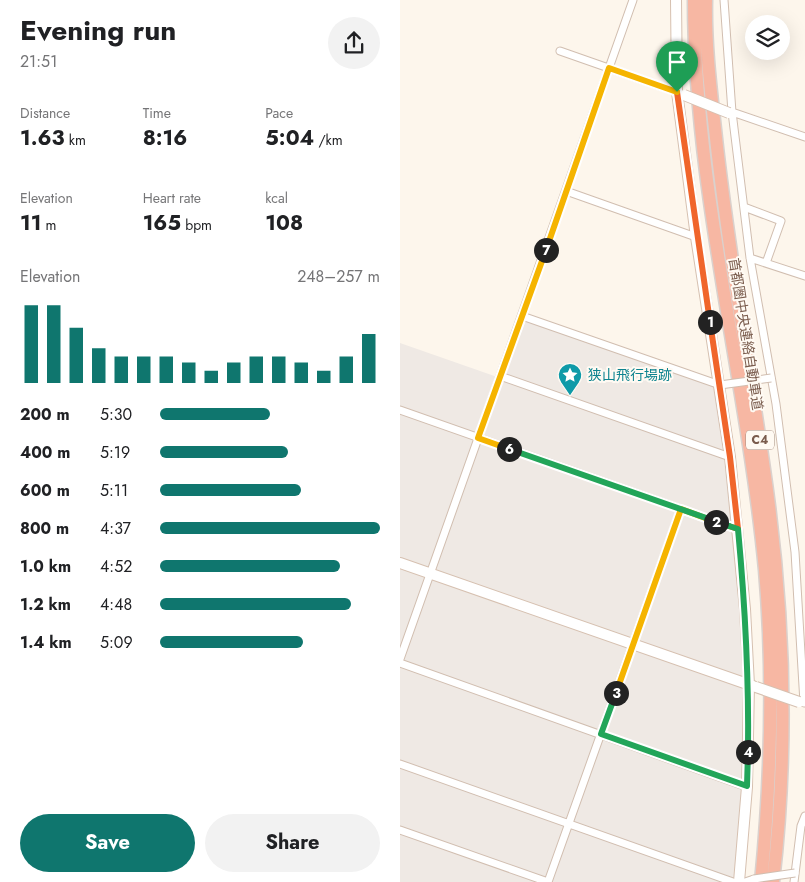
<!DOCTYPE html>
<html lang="en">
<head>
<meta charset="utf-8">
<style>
	body { margin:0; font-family:Jost,"Noto Sans JP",sans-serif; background:#f2f2f2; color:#202124; height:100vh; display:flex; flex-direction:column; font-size:19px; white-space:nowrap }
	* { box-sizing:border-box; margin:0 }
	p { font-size:16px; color:#757577 }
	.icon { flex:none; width:28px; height:28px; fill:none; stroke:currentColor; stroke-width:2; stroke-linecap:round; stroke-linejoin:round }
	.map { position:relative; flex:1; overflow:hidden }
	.panel { display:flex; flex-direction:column; background:#fff; width:400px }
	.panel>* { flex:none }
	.fabs { position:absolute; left:345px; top:15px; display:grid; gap:10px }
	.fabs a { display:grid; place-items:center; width:45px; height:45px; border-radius:50%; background:#fff; box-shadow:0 5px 20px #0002; font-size:25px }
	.pin { position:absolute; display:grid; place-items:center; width:42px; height:42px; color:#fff; margin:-51px -21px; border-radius:50% 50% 50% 0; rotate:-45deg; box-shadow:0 0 5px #0007 }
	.pin .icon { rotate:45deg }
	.km { position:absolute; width:25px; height:25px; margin:-12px; border-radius:50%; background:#222; color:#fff; font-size:14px; line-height:25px; text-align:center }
	.round { display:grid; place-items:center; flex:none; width:52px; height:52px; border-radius:26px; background:#f2f2f2 }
	.summary { display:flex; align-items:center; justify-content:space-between; height:85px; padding:0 20px }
	h1 { font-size:28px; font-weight:700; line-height:38px }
	.figures { display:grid; grid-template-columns:repeat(3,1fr); gap:8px; height:85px; padding:5px 20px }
	.figures div { display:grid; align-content:center }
	.figures b { font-size:21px; font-weight:700 }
	.figures small { font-size:14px; font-weight:400 }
	.figures p { font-size:14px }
	.chart { height:140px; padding:10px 20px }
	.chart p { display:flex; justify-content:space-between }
	.chart svg { width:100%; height:90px; margin-top:5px; stroke:#0f766e; stroke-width:6 }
	.cta { display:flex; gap:10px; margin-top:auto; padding:10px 20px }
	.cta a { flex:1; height:58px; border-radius:30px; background:#0f766e; color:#fff; font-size:20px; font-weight:700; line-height:58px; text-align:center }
	.cta a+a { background:#f2f2f2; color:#202124 }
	ul { padding:0 20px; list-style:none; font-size:16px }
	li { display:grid; grid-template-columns:80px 60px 1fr; align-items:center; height:38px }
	li i { height:12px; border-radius:6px; background:#0f766e }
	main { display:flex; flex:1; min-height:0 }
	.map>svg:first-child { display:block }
	.industrial { fill:#efe9e4 }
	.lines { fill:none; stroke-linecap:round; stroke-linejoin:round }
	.street-casing { stroke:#d1beb0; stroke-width:9 }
	.secondary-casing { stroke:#d6c0b0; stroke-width:12 }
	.highway-casing { stroke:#dad1cd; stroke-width:15 }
	.street { stroke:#fff; stroke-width:7 }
	.secondary { stroke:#fff; stroke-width:10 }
	.highway { stroke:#f7b7a3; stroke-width:12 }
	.street-bridge-casing { stroke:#d1beb0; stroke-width:9; stroke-linecap:butt }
	.secondary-bridge-casing { stroke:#d6c0b0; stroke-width:12; stroke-linecap:butt }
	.street-bridge { stroke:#fff; stroke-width:7 }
	.secondary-bridge { stroke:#fff; stroke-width:10 }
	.split-1-casing { stroke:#fff; stroke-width:10 }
	.split-2-casing { stroke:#fff; stroke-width:10 }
	.split-3-casing { stroke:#fff; stroke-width:10 }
	.split-4-casing { stroke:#fff; stroke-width:10 }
	.split-5-casing { stroke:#fff; stroke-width:10 }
	.split-6-casing { stroke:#fff; stroke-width:10 }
	.split-7-casing { stroke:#fff; stroke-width:10 }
	.split-8-casing { stroke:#fff; stroke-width:10 }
	.split-1 { stroke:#f0652b; stroke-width:6 }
	.split-2 { stroke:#f0652b; stroke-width:6 }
	.split-3 { stroke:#f5b400; stroke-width:6 }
	.split-4 { stroke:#22a559; stroke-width:6 }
	.split-5 { stroke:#22a559; stroke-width:6 }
	.split-6 { stroke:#22a559; stroke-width:6 }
	.split-7 { stroke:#f5b400; stroke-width:6 }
	.split-8 { stroke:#f5b400; stroke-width:6 }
	.labels { text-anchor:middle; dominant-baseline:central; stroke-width:4; stroke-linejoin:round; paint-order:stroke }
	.shield { fill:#fffaf3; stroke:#a28b7f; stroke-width:1 }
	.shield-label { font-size:12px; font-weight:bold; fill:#7a5c4d }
	.street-label { font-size:14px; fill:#7a5c4d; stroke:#fffaf3 }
	.culture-label { font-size:14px; fill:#0d838f; stroke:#fffaf3; text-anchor:start }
</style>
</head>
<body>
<main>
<section class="panel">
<div class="summary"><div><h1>Evening run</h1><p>21:51</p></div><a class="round"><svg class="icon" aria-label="share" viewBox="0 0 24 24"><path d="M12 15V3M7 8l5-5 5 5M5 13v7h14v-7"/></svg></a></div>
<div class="figures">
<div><p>Distance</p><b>1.63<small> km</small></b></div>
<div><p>Time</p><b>8:16</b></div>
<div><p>Pace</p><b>5:04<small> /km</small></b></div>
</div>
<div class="figures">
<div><p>Elevation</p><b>11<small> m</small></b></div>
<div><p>Heart rate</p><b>165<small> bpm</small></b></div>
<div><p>kcal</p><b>108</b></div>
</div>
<div class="chart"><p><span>Elevation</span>248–257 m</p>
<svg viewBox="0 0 160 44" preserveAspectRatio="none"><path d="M5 44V6M15 44V6M25 44V17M35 44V27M45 44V31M55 44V31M65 44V31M75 44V34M85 44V38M95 44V34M105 44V31M115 44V31M125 44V34M135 44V38M145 44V31M155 44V20"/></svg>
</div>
<ul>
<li><b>200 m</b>5:30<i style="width:50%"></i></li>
<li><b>400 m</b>5:19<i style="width:58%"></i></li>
<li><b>600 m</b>5:11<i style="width:64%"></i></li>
<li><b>800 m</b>4:37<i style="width:100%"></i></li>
<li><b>1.0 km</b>4:52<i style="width:82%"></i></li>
<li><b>1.2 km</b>4:48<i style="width:87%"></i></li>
<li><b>1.4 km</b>5:09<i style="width:65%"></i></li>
</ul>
<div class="cta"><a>Save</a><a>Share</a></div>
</section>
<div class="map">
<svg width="405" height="882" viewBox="0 0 405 882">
	<rect width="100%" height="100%" fill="#fdf6ec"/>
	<path class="industrial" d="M126,320L316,387L328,460L337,551L346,691L344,789L334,882H0V343L103,379Z"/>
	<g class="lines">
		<g class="street-casing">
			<path id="street" d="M324,0L332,112L350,258L376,404L395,552L404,703
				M160,51L277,92
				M332,112L405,137
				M166,191L296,237
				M344,207L381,221L366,263
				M350,258L405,276
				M122,316L320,385
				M100,376L330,457
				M0,410L338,529
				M0,659L233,0
				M0,663L347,787
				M0,764L333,882
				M0,830L148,882
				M148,882L281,509
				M345,882L354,879
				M394,882L401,826L405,816"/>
		</g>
		<g class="secondary-casing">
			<path id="secondary" d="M276,0L277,92L296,237L330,457L345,609L349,685L347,787L339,882
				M0,563L353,686"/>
		</g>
		<g class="highway-casing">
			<path id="highway" d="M294,0C294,192 347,380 365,570C374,674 371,779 361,882
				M306,0C305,46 311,92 316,138C328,249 348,358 364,469C384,605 389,745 373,882"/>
		</g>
		<use href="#street" class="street"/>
		<use href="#secondary" class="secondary"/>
		<use href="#highway" class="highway"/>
		<g class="street-bridge-casing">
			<path id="street-bridge" d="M320,385L371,378
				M354,879L395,873"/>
		</g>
		<g class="secondary-bridge-casing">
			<path id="secondary-bridge" d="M284,95L329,113
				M356,687L399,702"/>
		</g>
		<use href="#street-bridge" class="street-bridge"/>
		<use href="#secondary-bridge" class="secondary-bridge"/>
	</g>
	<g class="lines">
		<g class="split-1-casing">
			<path id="split-1" d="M277,92L310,322"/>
		</g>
		<g class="split-2-casing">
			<path id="split-2" d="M310,322L330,457L338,529L316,522"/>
		</g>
		<g class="split-3-casing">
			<path id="split-3" d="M216,693L281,509L316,522"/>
		</g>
		<g class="split-4-casing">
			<path id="split-4" d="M216,693L201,734L347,786L348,752"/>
		</g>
		<g class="split-5-casing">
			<path id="split-5" d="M329,526L338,529C345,604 349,677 348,752"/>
		</g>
		<g class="split-6-casing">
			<path id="split-6" d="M109,449L329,526"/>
		</g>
		<g class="split-7-casing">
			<path id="split-7" d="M109,449L78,438L146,250"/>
		</g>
		<g class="split-8-casing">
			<path id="split-8" d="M146,250L209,68L277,92"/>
		</g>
		<use href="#split-1" class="split-1"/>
		<use href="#split-2" class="split-2"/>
		<use href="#split-3" class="split-3"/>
		<use href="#split-4" class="split-4"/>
		<use href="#split-5" class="split-5"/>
		<use href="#split-6" class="split-6"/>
		<use href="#split-7" class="split-7"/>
		<use href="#split-8" class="split-8"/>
	</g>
	<defs>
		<g id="sight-pin" transform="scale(1.25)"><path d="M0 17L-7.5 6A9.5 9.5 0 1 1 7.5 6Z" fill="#0f9aa8" stroke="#fffaf3"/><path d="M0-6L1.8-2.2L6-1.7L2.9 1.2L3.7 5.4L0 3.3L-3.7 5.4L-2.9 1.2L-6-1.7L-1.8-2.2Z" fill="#fff"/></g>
	</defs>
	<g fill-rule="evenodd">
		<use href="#sight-pin" x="170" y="375"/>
	</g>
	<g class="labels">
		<rect class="shield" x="346" y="430.5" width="28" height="19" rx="4"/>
		<g class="shield-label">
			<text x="360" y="440">C4</text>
		</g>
		<g class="street-label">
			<text transform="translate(346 334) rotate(81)">首都圏中央連絡自動車道</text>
		</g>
		<g class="culture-label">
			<text x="188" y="375">狭山飛行場跡</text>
		</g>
	</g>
</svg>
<div class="fabs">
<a><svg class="icon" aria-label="layers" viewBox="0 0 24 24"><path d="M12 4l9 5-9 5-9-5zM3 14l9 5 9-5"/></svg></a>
</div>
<div class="pin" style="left:277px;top:92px;background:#1e9e55"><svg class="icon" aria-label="arrive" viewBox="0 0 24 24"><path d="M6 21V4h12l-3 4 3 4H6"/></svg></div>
<b class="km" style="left:310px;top:322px">1</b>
<b class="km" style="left:316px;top:522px">2</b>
<b class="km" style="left:216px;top:693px">3</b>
<b class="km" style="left:348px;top:752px">4</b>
<b class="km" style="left:109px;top:449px">6</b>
<b class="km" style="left:146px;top:250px">7</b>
</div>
</main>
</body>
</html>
